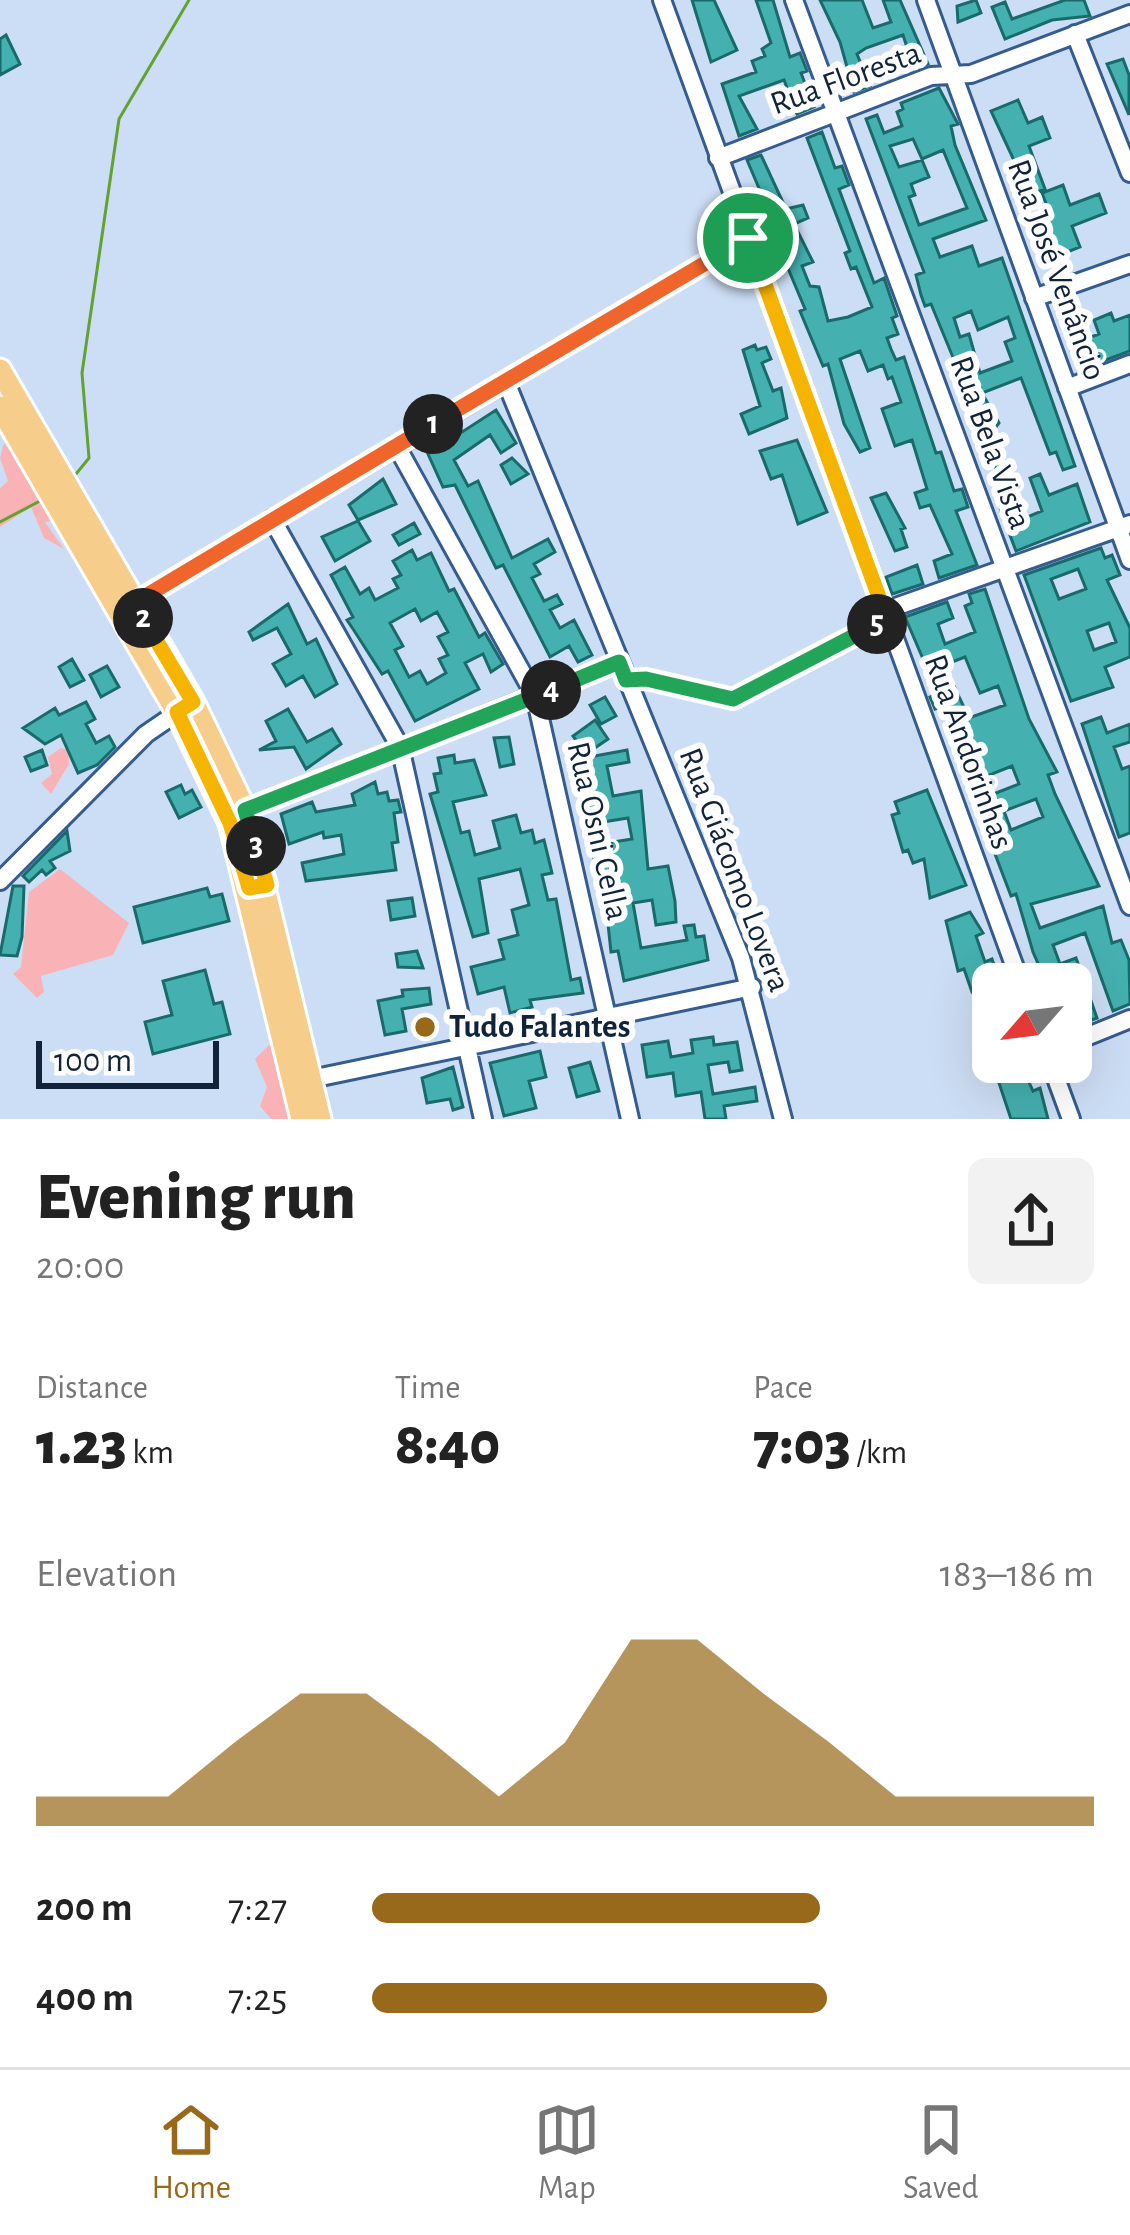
<!DOCTYPE html>
<html lang="en">
<head>
<meta charset="utf-8">
<style>
	body { margin:0; font-family:"Alegreya Sans",sans-serif; background:#f2f2f2; color:#222; height:100vh; display:flex; flex-direction:column; font-size:45px; white-space:nowrap }
	* { box-sizing:border-box; margin:0 }
	p { font-size:39px; color:#767676 }
	.icon { flex:none; width:66px; height:66px; fill:none; stroke:currentColor; stroke-width:2; stroke-linecap:round; stroke-linejoin:round }
	.map { position:relative; height:1119px; overflow:hidden }
	.side { display:flex; flex-direction:column; background:#fff; flex:1 }
	.side>* { flex:none }
	.needle { width:78px; rotate:242deg }
	.controls { position:absolute; left:972px; top:963px; display:grid; gap:24px }
	.controls a { display:grid; place-items:center; width:120px; height:120px; border-radius:18px; background:#fff; box-shadow:0 12px 48px #0002; font-size:60px }
	.scale { position:absolute; left:36px; bottom:30px; width:183px; box-sizing:border-box; padding-left:12px; border:6px solid #112338; border-top:0; font-size:33px; line-height:42px; white-space:nowrap; color:#112338; -webkit-text-stroke:9px #fdfdfd; paint-order:stroke }
	.pin { position:absolute; display:grid; place-items:center; width:102px; height:102px; color:#fff; margin:-51px; border:6px solid #fff; border-radius:50%; box-shadow:0 3px 12px #0007 }
	.km { position:absolute; width:60px; height:60px; margin:-30px; border-radius:50%; background:#222; color:#fff; font-size:33px; line-height:60px; text-align:center }
	.round { display:grid; place-items:center; flex:none; width:126px; height:126px; border-radius:18px; background:#f2f2f2 }
	.head { display:flex; align-items:center; justify-content:space-between; height:204px; padding:0 36px }
	h1 { font-size:66px; font-weight:800; line-height:90px }
	.stats { display:grid; grid-template-columns:repeat(3,1fr); gap:18px; height:204px; padding:12px 36px }
	.stats div { display:grid; align-content:center }
	.stats b { font-size:60px; font-weight:800 }
	.stats small { font-size:33px; font-weight:400 }
	.stats p { font-size:33px }
	.chart { height:336px; padding:24px 36px }
	.chart p { display:flex; justify-content:space-between }
	.chart svg { width:100%; height:216px; margin-top:12px; fill:#98691a; opacity:.7 }
	ul { padding:0 36px; list-style:none; font-size:39px }
	li { display:grid; grid-template-columns:192px 144px 1fr; align-items:center; height:90px }
	li i { height:30px; border-radius:15px; background:#98691a }
	.tab-bar { display:flex; justify-content:space-around; align-items:center; height:168px; border-top:3px solid #e0e0e0; background:#fff; font-size:33px; color:#767676 }
	.tab-bar a { display:grid; justify-items:center; gap:6px }
	.tab-bar .current { color:#98691a }
	.map>svg:first-child { display:block }
	.green { fill:#f9b3b7 }
	.lines { fill:none; stroke-linecap:round; stroke-linejoin:round }
	.stream { stroke:#61a32e; stroke-width:3 }
	.building { fill:#44b0af; stroke:#196b6b; stroke-width:3; fill-rule:evenodd }
	.minor-casing { stroke:#345c8e; stroke-width:22 }
	.major-casing { stroke:#fff; stroke-width:27 }
	.minor { stroke:#fff; stroke-width:16 }
	.major { stroke:#f6cd8b; stroke-width:21 }
	.split-1-casing { stroke:#fff; stroke-width:24 }
	.split-2-casing { stroke:#fff; stroke-width:24 }
	.split-3-casing { stroke:#fff; stroke-width:24 }
	.split-4-casing { stroke:#fff; stroke-width:24 }
	.split-5-casing { stroke:#fff; stroke-width:24 }
	.split-6-casing { stroke:#fff; stroke-width:24 }
	.split-1 { stroke:#f0652b; stroke-width:15 }
	.split-2 { stroke:#f0652b; stroke-width:15 }
	.split-3 { stroke:#f5b400; stroke-width:15 }
	.split-4 { stroke:#22a559; stroke-width:15 }
	.split-5 { stroke:#22a559; stroke-width:15 }
	.split-6 { stroke:#f5b400; stroke-width:15 }
	.poi-dot { fill:#98691a; stroke:#fdfdfd; stroke-width:4.5 }
	.labels { text-anchor:middle; dominant-baseline:central; stroke-width:12; stroke-linejoin:round; paint-order:stroke }
	.street-label { font-size:33px; fill:#112338; stroke:#fdfdfd }
	.poi-label { font-size:33px; font-weight:bold; fill:#112338; stroke:#fdfdfd; text-anchor:start }
</style>
</head>
<body>
<div class="map">
<svg width="1130" height="1119" viewBox="0 0 1130 1119">
	<rect width="100%" height="100%" fill="#ccdef5"/>
	<path class="green" d="M4,443L40,483L55,521L45,522L64,549L44,538L31,507L0,527V488L8,481L0,458Z
		M61,748L68,750L69,764L51,794L41,783L52,774L48,757Z
		M60,869L129,923L113,955L41,976L44,992L37,998L13,974L21,967L29,892Z
		M269,1045L273,1046L295,1119H271L260,1106L267,1087L255,1059Z"/>
	<g class="lines">
		<path class="stream" d="M76,474L89,458L82,373L119,119L189,0
			M0,522L38,502"/>
	</g>
	<path class="building" d="M692,0H714L737,50L711,62Z
		M756,0H773L790,57L800,53L807,71L801,73L814,107L797,114L784,80L739,96L757,129L739,136L722,84L756,72L752,61L765,56L762,49L771,43Z
		M820,0H862L873,28L891,22L883,0H900L928,64L914,69L903,35L866,48L857,54L870,86L854,92L840,42Z
		M976,0L981,13L958,22L957,6Z
		M1065,0H1084L1090,16L1052,20L1005,39L992,7L1005,2L1012,19Z
		M6,35L20,64L0,75V39Z
		M1123,59L1129,75V115L1107,64Z
		M939,88L958,124L951,126L955,145L986,220L933,239L940,257L972,246L979,266L1002,258L1075,466L1063,470L1056,452L1050,454L1021,378L982,393L999,423L994,430L1013,485L1025,518L1042,511L1030,478L1040,474L1049,495L1077,484L1090,522L1016,551L1001,512L997,492L1002,490L985,435L931,304L925,306L921,295L916,275L924,272L866,119L877,115L884,133L902,126L897,112L903,109L901,103ZM913,139L922,159L943,150L967,208L919,225L909,197L915,195L911,184L929,177L922,160L899,167L890,146ZM971,311L978,330L1008,317L1015,338L1005,342L1012,361L980,373L969,334L960,337L954,318Z
		M1018,100L1028,123L1042,117L1050,138L1029,146L1045,189L1030,195L991,111Z
		M822,132L835,168L842,166L849,185L839,189L874,283L884,278L897,316L892,318L898,334L887,338L891,349L896,360L904,357L936,453L941,452L954,491L962,489L968,507L956,511L977,565L939,578L934,561L952,554L930,505L920,508L915,493L927,489L912,440L895,446L882,409L901,402L892,377L888,379L883,365L868,371L860,351L840,359L870,448L860,452L844,424L828,364L823,366L807,328L800,311L805,309L782,254L786,252L747,160L761,155L786,209L803,205L808,218L794,224L813,262L802,266L810,286L819,287L828,321L848,317L872,307L856,267L851,269L845,253L850,251L807,138Z
		M1063,185L1070,205L1099,194L1106,213L1072,226L1080,247L1047,260L1032,217L1049,211L1042,193Z
		M1111,313L1114,321L1130,315V351L1082,369L1072,344L1099,334L1094,320Z
		M755,345L757,350L766,347L771,359L762,363L773,391L781,388L787,418L749,434L741,414L760,406L743,350Z
		M496,410L516,443L501,453L490,435L454,460L468,486L478,481L512,558L548,539L555,552L534,564L540,574L532,578L544,601L557,595L562,604L550,610L560,628L574,620L592,655L578,662L569,646L550,657L503,565L496,568L455,485L443,487L428,454Z
		M797,440L827,512L798,524L782,475L771,479L760,451Z
		M512,458L528,474L511,484L501,465Z
		M383,479L396,504L358,520L349,505Z
		M886,493L905,528L901,529L907,547L895,551L871,498Z
		M358,521L370,541L335,561L322,537Z
		M414,523L420,534L399,545L393,535Z
		M1101,548L1105,558L1112,555L1120,575L1107,580L1130,628V657L1105,667L1113,687L1071,701L1024,575ZM1078,569L1086,589L1059,599L1051,579ZM1109,623L1116,642L1094,650L1087,631Z
		M412,550L417,560L431,553L449,591L454,589L479,637L485,633L503,664L491,672L483,654L465,663L479,689L415,721L388,671L382,674L353,629L347,620L353,617L331,575L345,567L360,594L369,588L375,600L398,588L393,579L401,575L393,561ZM415,609L421,621L437,612L448,632L438,637L448,655L439,659L446,673L427,684L420,671L409,677L395,650L403,646L390,623Z
		M917,565L923,584L892,594L886,577Z
		M985,589L1029,719L1057,772L1048,775L1055,794L1099,886L1031,904L1040,928L1103,906L1112,943L1121,940L1129,960L1130,1004L1113,1011L1085,933L1053,945L1060,964L1076,958L1097,1018L1086,1022L1083,1014L1071,1019V984H1047L1033,952L1016,894L1011,896L968,783L959,742L943,706L935,709L930,697L938,694L905,617L947,602L953,618L938,624L945,644L975,632L965,606L972,603L969,594ZM965,657L980,693L998,686L1005,705L969,718L944,665ZM1012,766L1019,784L991,795L984,777ZM1036,799L1043,817L1011,830L1004,811Z
		M288,604L307,644L316,639L337,684L315,697L303,676L286,686L278,672L273,664L291,654L277,628L253,640L249,632Z
		M72,659L84,680L70,687L59,667Z
		M107,666L119,687L101,697L90,675Z
		M605,697L616,716L601,724L590,705Z
		M86,702L95,719L86,724L96,743L109,736L115,747L97,765L78,773L61,735L45,744L23,728L55,708L59,715Z
		M288,709L307,742L332,729L341,744L306,769L294,747L259,750L276,741L266,721Z
		M1101,717L1107,733L1130,724V742L1114,747L1122,769L1130,766V833L1119,837L1082,724Z
		M595,720L608,739L586,754L573,736Z
		M509,737L514,764L500,767L494,738Z
		M42,750L47,765L31,771L25,757Z
		M627,750L629,762L607,766L613,796L641,791L648,869L668,866L675,901L676,922L656,925L652,900L633,903L641,948L687,940L684,926L694,925L696,937L704,936L708,960L624,981L618,951L611,952L602,868L595,869L584,772L571,775L568,761ZM628,818L632,839L607,843L603,822Z
		M454,755L455,763L474,760L486,795L453,802L461,833L469,831L475,855L500,848L493,821L516,815L521,833L532,830L535,843L544,840L552,873L542,875L548,900L556,899L571,980L580,978L583,993L530,1000L532,1007L510,1013L504,987L478,994L471,967L504,959L499,940L518,935L512,910L529,905L520,869L479,879L488,933L473,937L430,794L438,792L434,774L441,773L438,758Z
		M375,782L378,794L387,792L389,801L398,800L401,812L394,813L398,842L392,843L396,870L306,881L302,863L344,854L341,835L324,838L323,832L289,844L281,814L312,802L316,812L355,805L352,794Z
		M181,785L185,794L192,790L201,807L179,818L166,792Z
		M927,790L966,885L930,898L924,859L913,863L908,850L903,852L892,815L899,813L895,802Z
		M67,831L70,851L50,861L55,868L46,875L42,870L29,882L23,876Z
		M13,886H24L22,937L17,956L0,955Z
		M207,888L210,897L222,894L229,921L143,943L134,907Z
		M412,898L415,916L391,920L388,901Z
		M970,912L983,933L976,936L985,962L992,959L1000,982L972,992L964,969L958,971L946,921Z
		M417,951L423,968L398,967L396,954Z
		M205,970L214,1004L222,1002L230,1034L153,1054L145,1022L172,1015L163,981Z
		M429,988L431,1004L402,1009L406,1031L385,1035L378,1001L403,996L402,990Z
		M713,1037L714,1045L737,1042L742,1070L730,1072L728,1062L708,1065L713,1094L755,1087L757,1101L724,1106L726,1119H705L701,1092L676,1096L673,1073L647,1077L642,1045L668,1041L671,1057L693,1053L691,1040Z
		M540,1051L546,1077L529,1081L536,1108L504,1116L490,1063Z
		M590,1062L599,1091L577,1097L569,1068Z
		M992,1062H1037L1023,1069L1033,1091L1040,1088L1048,1119H1011Z
		M453,1067L463,1107L453,1110L450,1099L427,1103L422,1078Z"/>
	<g class="lines">
		<g class="minor-casing">
			<path id="minor" d="M662,0L1021,984
				M794,0L1130,906
				M926,0L1130,560
				M1075,34L1130,173
				M718,158L931,76L971,74L1130,14
				M1034,298L1130,264
				M506,382L741,958L783,1119
				M1067,388L1130,364
				M396,445L535,696L630,1119
				M272,519L400,747L483,1119
				M134,603L748,238
				M884,611L1130,524
				M626,680L646,679L733,699L887,619
				M245,810L619,662
				M0,881L146,734L187,706
				M1071,1043L1130,1019
				M1050,1062L1071,1119
				M311,1079L752,987"/>
		</g>
		<g class="major-casing">
			<path id="major" d="M0,370L193,702L245,810L320,1119
				M0,407L177,712L230,823L302,1119"/>
		</g>
		<use href="#minor" class="minor"/>
		<use href="#major" class="major"/>
	</g>
	<g class="lines">
		<g class="split-1-casing">
			<path id="split-1" d="M433,424L748,238"/>
		</g>
		<g class="split-2-casing">
			<path id="split-2" d="M143,618L134,603L433,424"/>
		</g>
		<g class="split-3-casing">
			<path id="split-3" d="M143,618L193,702L177,712L230,823L249,888L267,885L256,846"/>
		</g>
		<g class="split-4-casing">
			<path id="split-4" d="M256,846L245,810L551,690"/>
		</g>
		<g class="split-5-casing">
			<path id="split-5" d="M551,690L619,662L626,680L646,679L733,699L877,624"/>
		</g>
		<g class="split-6-casing">
			<path id="split-6" d="M748,238L887,619L877,624"/>
		</g>
		<use href="#split-1" class="split-1"/>
		<use href="#split-2" class="split-2"/>
		<use href="#split-3" class="split-3"/>
		<use href="#split-4" class="split-4"/>
		<use href="#split-5" class="split-5"/>
		<use href="#split-6" class="split-6"/>
	</g>
	<circle class="poi-dot" cx="425" cy="1027" r="12"/>
	<g class="labels">
		<g class="street-label">
			<text transform="translate(846 79) rotate(-20)">Rua Floresta</text>
			<text transform="translate(1056 270) rotate(70)">Rua José Venâncio</text>
			<text transform="translate(990 443) rotate(70)">Rua Bela Vista</text>
			<text transform="translate(968 752) rotate(70)">Rua Andorinhas</text>
			<text transform="translate(597 831) rotate(77)">Rua Osni Cella</text>
			<text transform="translate(734 870) rotate(69)">Rua Giácomo Lovera</text>
		</g>
		<g class="poi-label">
			<text x="449" y="1027">Tudo Falantes</text>
		</g>
	</g>
</svg>
<div class="controls">
<a><svg class="needle" viewBox="-14 -14 28 28"><path d="M0-13l5 13h-10z" fill="#e53935"/><path d="M0 13l5-13h-10z" fill="#767676"/></svg></a>
</div>
<div class="scale">100 m</div>
<div class="pin" style="left:748px;top:238px;background:#1e9e55"><svg class="icon" aria-label="arrive" viewBox="0 0 24 24"><path d="M6 21V4h12l-3 4 3 4H6"/></svg></div>
<b class="km" style="left:433px;top:424px">1</b>
<b class="km" style="left:143px;top:618px">2</b>
<b class="km" style="left:256px;top:846px">3</b>
<b class="km" style="left:551px;top:690px">4</b>
<b class="km" style="left:877px;top:624px">5</b>
</div>
<section class="side">
<div class="head"><div><h1>Evening run</h1><p>20:00</p></div><a class="round"><svg class="icon" aria-label="share" viewBox="0 0 24 24"><path d="M12 15V3M7 8l5-5 5 5M5 13v7h14v-7"/></svg></a></div>
<div class="stats">
<div><p>Distance</p><b>1.23<small> km</small></b></div>
<div><p>Time</p><b>8:40</b></div>
<div><p>Pace</p><b>7:03<small> /km</small></b></div>
</div>
<div class="chart"><p><span>Elevation</span>183–186 m</p>
<svg viewBox="0 0 160 44" preserveAspectRatio="none"><path d="M0 44V38L10 38L20 38L30 27L40 17L50 17L60 27L70 38L80 27L90 6L100 6L110 17L120 27L130 38L140 38L150 38L160 38V44z"/></svg>
</div>
<ul>
<li><b>200 m</b>7:27<i style="width:62%"></i></li>
<li><b>400 m</b>7:25<i style="width:63%"></i></li>
</ul>
</section>
<nav class="tab-bar">
<a class="current"><svg class="icon" aria-label="home" viewBox="0 0 24 24"><path d="M3 11l9-7 9 7M6 9v11h12V9"/></svg>Home</a>
<a><svg class="icon" aria-label="map" viewBox="0 0 24 24"><path d="M3 6l6-2 6 2 6-2v14l-6 2-6-2-6 2zM9 4v14M15 6v14"/></svg>Map</a>
<a><svg class="icon" aria-label="saved" viewBox="0 0 24 24"><path d="M7 4h10v16l-5-4-5 4z"/></svg>Saved</a>
</nav>
</body>
</html>
